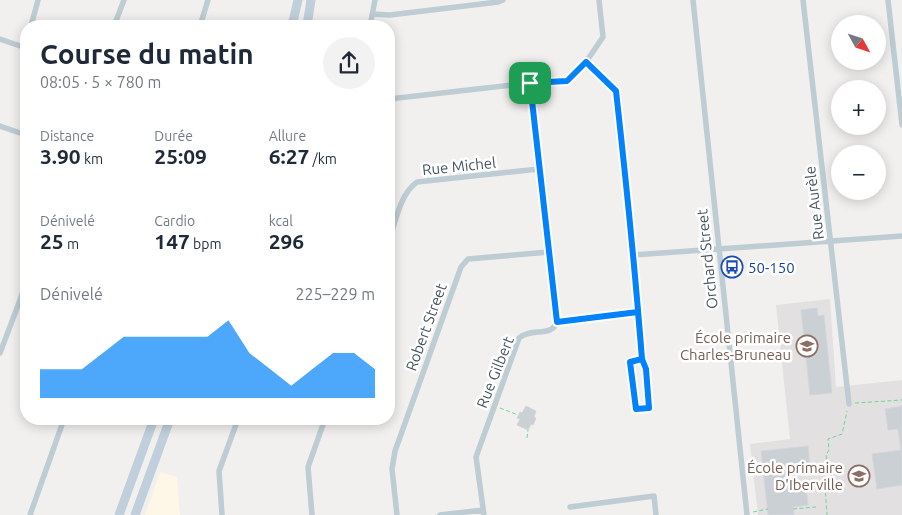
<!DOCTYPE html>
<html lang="fr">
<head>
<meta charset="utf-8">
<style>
	body { margin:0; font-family:Ubuntu,sans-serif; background:#f2f2f3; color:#1f2937; height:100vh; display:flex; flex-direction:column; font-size:19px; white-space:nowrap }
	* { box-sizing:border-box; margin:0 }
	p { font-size:16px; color:#747a83 }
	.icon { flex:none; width:28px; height:28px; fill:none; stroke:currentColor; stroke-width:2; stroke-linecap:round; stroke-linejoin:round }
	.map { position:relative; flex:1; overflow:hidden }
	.drawer { position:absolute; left:20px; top:20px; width:375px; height:405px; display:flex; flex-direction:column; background:#fff; border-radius:20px; box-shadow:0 2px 12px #0003 }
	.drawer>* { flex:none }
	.needle { width:32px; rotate:130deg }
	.controls { position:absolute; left:831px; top:15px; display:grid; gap:10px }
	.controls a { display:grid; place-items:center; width:55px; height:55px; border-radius:50%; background:#fff; box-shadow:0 2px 12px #0003; font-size:25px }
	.pin { position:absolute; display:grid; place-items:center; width:42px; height:42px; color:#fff; margin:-21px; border-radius:10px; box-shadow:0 2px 8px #0006 }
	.round { display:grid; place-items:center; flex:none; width:52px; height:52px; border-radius:26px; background:#f2f2f3 }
	.overview { display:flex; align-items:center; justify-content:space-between; height:85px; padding:0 20px }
	h1 { font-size:28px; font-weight:700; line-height:38px }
	.metrics { display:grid; grid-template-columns:repeat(3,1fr); gap:8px; height:85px; padding:5px 20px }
	.metrics div { display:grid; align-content:center }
	.metrics b { font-size:21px; font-weight:700 }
	.metrics small { font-size:14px; font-weight:400 }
	.metrics p { font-size:14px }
	.chart { height:140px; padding:10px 20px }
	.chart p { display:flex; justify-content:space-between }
	.chart svg { width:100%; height:90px; margin-top:5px; fill:#0382f9; opacity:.7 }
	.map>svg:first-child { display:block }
	.commercial { fill:#fef6e7 }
	.education { fill:#e3e0e1 }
	.building { fill:#cbd0d5; stroke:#d3d6dc }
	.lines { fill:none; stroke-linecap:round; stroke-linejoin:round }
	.path { stroke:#6cd79a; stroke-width:1; stroke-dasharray:4 2.5; stroke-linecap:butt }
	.street { stroke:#beccd3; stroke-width:5.5 }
	.secondary { stroke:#c0cfdb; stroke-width:9 }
	.route-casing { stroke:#fff; stroke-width:10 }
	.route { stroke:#0382f9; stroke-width:6 }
	.labels { text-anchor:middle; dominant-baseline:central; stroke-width:5; stroke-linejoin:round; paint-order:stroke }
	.street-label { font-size:15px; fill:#45555f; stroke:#fff }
	.transit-label { font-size:15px; fill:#164399; stroke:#fff; text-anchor:start }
	.education-label { font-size:15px; fill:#785e54; stroke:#fff; text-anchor:end }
</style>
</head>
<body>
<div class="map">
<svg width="902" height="515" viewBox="0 0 902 515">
	<rect width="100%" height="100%" fill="#f2efef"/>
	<path class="commercial" d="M160,472L177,477L180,515H145Z"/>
	<path class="education" d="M830,299L836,387L902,380V515H758L750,444L790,439L776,305Z"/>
	<path class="building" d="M817,308L818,316L824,315L832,393L810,395L801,310Z
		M526,406L536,411L534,417L536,418L533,425L531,424L528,430L517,425L520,419L517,418L520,412L522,413Z
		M902,406V485L877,489L872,454L901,450L898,429L888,430L885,409Z
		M808,446L810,470L790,472L792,489L806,487L808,505L793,507L794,515H768L761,451Z"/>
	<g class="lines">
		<path class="path" d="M565,321L633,312
			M855,403L902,400
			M500,408L518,415
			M527,438L528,430
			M814,486L833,485C832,474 827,466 826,455L829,450L828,439L842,434L847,411
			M825,486L827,515
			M793,509L816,507
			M753,512L768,509"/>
		<path class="street" d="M693,0L747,515
			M803,0L849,404
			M888,0L902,125
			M373,14L390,15L498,2L503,0
			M31,26L38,0
			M114,26L124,0
			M200,26L208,0
			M370,26L375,0
			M0,39L26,48
			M586,62L616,91L643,359L646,369L649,408L636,409L630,363L643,359
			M389,99L530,83L567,81L586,62L603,37L599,0
			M0,126L26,135
			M389,240C396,221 400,194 417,182L539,169
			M633,255L902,236
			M0,353L26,284
			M570,507L654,496L656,515
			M30,515L64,419
			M222,515L219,471L238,419
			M312,515L308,467L325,419
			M397,515L392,469L395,451L461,267L468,259L549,252
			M440,515L483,510
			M484,515L476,457L519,338C532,327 551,338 557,322L530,83"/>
		<path class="secondary" d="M292,26L298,0
			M307,26L311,0
			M119,515L154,419
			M135,515L170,419"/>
	</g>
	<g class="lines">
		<g class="route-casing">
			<path id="route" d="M530,83L557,322L638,312L642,359L646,369L649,408L636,409L630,362L642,359C635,269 626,180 616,91L586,62L567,81L530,83"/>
		</g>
		<use href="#route" class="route"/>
	</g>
	<defs>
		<g id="bus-ring" transform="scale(1.125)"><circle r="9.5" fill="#fff" stroke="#1a4fb4" stroke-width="1.5"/><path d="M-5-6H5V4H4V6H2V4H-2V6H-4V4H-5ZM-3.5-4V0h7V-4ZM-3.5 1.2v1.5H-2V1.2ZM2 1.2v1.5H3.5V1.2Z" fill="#1a4fb4"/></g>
		<g id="school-ring" transform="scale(1.125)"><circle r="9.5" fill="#fff" stroke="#8d6e63" stroke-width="1.5"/><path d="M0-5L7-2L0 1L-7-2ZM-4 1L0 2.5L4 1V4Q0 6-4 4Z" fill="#8d6e63"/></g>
	</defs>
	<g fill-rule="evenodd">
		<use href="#bus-ring" x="732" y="267"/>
		<use href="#school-ring" x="807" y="346"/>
		<use href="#school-ring" x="859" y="476"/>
	</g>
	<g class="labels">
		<g class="street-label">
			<text transform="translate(459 166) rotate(-6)">Rue Michel</text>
			<text transform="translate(814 203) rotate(-97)">Rue Aurèle</text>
			<text transform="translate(707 259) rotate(-96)">Orchard Street</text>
			<text transform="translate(426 327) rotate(-70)">Robert Street</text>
			<text transform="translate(495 372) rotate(-68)">Rue Gilbert</text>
		</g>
		<g class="transit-label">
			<text x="748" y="267">50-150</text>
		</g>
		<g class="education-label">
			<text x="791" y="337">École primaire<tspan x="791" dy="17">Charles-Bruneau</tspan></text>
			<text x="843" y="467">École primaire<tspan x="843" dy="17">D'Iberville</tspan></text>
		</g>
	</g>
</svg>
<div class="controls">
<a><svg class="needle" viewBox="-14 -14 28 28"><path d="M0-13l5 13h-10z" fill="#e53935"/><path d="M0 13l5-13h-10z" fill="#747a83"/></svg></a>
<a>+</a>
<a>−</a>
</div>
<div class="pin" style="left:530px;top:83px;background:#1e9e55"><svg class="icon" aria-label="arrive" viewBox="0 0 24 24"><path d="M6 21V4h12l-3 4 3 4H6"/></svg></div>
<section class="drawer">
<div class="overview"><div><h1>Course du matin</h1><p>08:05 · 5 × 780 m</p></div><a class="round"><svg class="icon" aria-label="share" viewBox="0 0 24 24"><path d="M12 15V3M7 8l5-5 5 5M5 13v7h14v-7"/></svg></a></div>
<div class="metrics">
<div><p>Distance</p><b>3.90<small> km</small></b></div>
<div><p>Durée</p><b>25:09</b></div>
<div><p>Allure</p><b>6:27<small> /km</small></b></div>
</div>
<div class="metrics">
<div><p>Dénivelé</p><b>25<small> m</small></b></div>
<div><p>Cardio</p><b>147<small> bpm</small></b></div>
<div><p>kcal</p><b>296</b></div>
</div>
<div class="chart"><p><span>Dénivelé</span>225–229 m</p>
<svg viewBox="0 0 160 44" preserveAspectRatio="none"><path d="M0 44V30L10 30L20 30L30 22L40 14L50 14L60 14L70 14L80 14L90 6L100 22L110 30L120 38L130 30L140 22L150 22L160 30V44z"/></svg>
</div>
</section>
</div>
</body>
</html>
